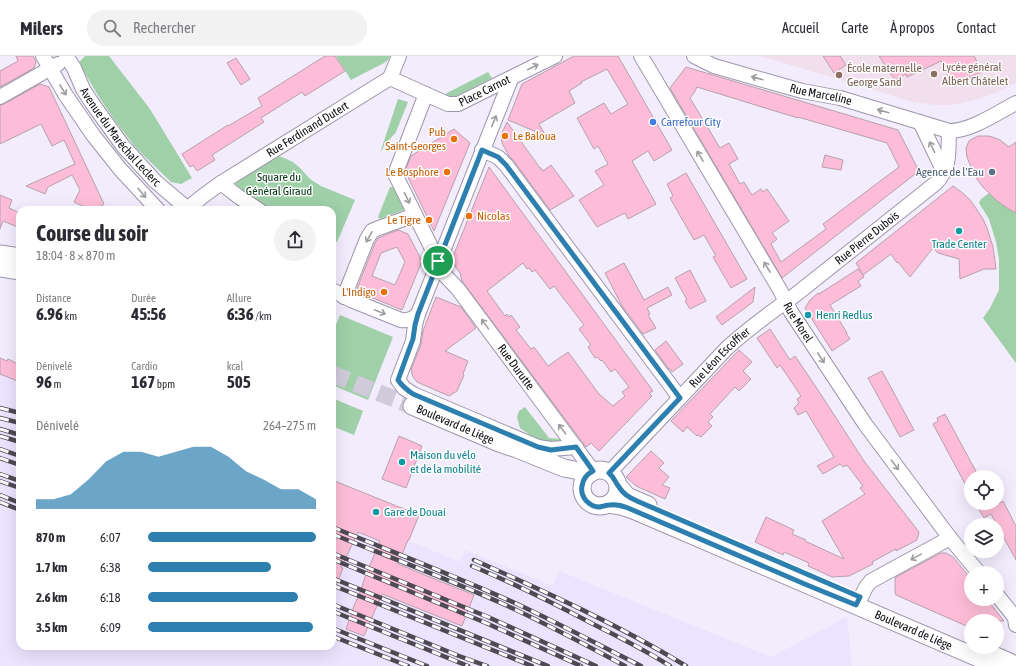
<!DOCTYPE html>
<html lang="fr">
<head>
<meta charset="utf-8">
<style>
	body { margin:0; font-family:"Asap Condensed",sans-serif; background:#f2f2f3; color:#2b2b33; height:100vh; display:flex; flex-direction:column; font-size:15px; white-space:nowrap }
	* { box-sizing:border-box; margin:0 }
	p { font-size:13px; color:#7c7c81 }
	.icon { flex:none; width:22px; height:22px; fill:none; stroke:currentColor; stroke-width:2; stroke-linecap:round; stroke-linejoin:round }
	.map { position:relative; flex:1; overflow:hidden }
	.sheet { position:absolute; left:16px; top:150px; width:320px; height:444px; display:flex; flex-direction:column; background:#fff; border-radius:12px; box-shadow:0 4px 16px #0002 }
	.sheet>* { flex:none }
	.controls { position:absolute; left:964px; top:414px; display:grid; gap:8px }
	.controls a { display:grid; place-items:center; width:40px; height:40px; border-radius:50%; background:#fff; box-shadow:0 4px 16px #0002; font-size:20px }
	.pin { position:absolute; display:grid; place-items:center; width:34px; height:34px; color:#fff; margin:-17px; border:2px solid #fff; border-radius:50%; box-shadow:0 1px 4px #0007 }
	.round { display:grid; place-items:center; flex:none; width:42px; height:42px; border-radius:21px; background:#f2f2f3 }
	.overview { display:flex; align-items:center; justify-content:space-between; height:68px; padding:0 20px }
	h1 { font-size:22px; font-weight:700; line-height:30px }
	.figures { display:grid; grid-template-columns:repeat(3,1fr); gap:6px; height:68px; padding:4px 20px }
	.figures div { display:grid; align-content:center }
	.figures b { font-size:17px; font-weight:700 }
	.figures small { font-size:11px; font-weight:400 }
	.figures p { font-size:11px }
	.chart { height:112px; padding:8px 20px }
	.chart p { display:flex; justify-content:space-between }
	.chart svg { width:100%; height:72px; margin-top:4px; fill:#2d7fb0; opacity:.7 }
	ul { padding:0 20px; list-style:none; font-size:13px }
	li { display:grid; grid-template-columns:64px 48px 1fr; align-items:center; height:30px }
	li i { height:10px; border-radius:5px; background:#2d7fb0 }
	header { display:flex; align-items:center; gap:24px; box-sizing:border-box; height:56px; padding:0 20px; background:#fff; border-bottom:1px solid #e1e1e2 }
	header strong { font-size:19px }
	nav { display:flex; gap:22px; margin-inline-start:auto; font-size:14px }
	.search { width:280px; height:36px; background:#f2f2f3; display:flex; align-items:center; gap:10px; box-sizing:border-box; padding:0 14px; border-radius:22px; color:#7c7c81; font-size:15px }
	.map>svg:first-child { display:block }
	.built { fill:#ece3fe }
	.education { fill:#f2dfee }
	.green { fill:#9fd0a8 }
	.building { fill:#fdbdd8; stroke:#b7a1aa; fill-rule:evenodd }
	.lines { fill:none; stroke-linecap:round; stroke-linejoin:round }
	.major-tunnel { stroke:#d0cada; stroke-width:17; stroke-dasharray:17 8; stroke-linecap:butt }
	.minor-casing { stroke:#9d96a9; stroke-width:16 }
	.major-casing { stroke:#9d96a9; stroke-width:19 }
	.minor { stroke:#fff; stroke-width:14 }
	.major { stroke:#fff; stroke-width:17 }
	.rail-casing { stroke:#4e4a54; stroke-width:4.5 }
	.rail { stroke:#fdfdfd; stroke-width:3; stroke-dasharray:9; stroke-linecap:butt }
	.oneway { stroke:#9f9da0 }
	.route-casing { stroke:#fff; stroke-width:8 }
	.route { stroke:#2d7fb0; stroke-width:5 }
	.education-dot { fill:#8d6e63; stroke:#fdfdfd; stroke-width:1.5 }
	.shop-dot { fill:#3f7fe0; stroke:#fdfdfd; stroke-width:1.5 }
	.food-dot { fill:#e8710a; stroke:#fdfdfd; stroke-width:1.5 }
	.service-dot { fill:#5c6f8a; stroke:#fdfdfd; stroke-width:1.5 }
	.culture-dot { fill:#0f9aa8; stroke:#fdfdfd; stroke-width:1.5 }
	.labels { text-anchor:middle; dominant-baseline:central; stroke-width:3; stroke-linejoin:round; paint-order:stroke }
	.education-label { font-size:12px; fill:#785e54; stroke:#fdfdfd; text-anchor:start }
	.street-label { font-size:12px; fill:#0e0b12; stroke:#fdfdfd }
	.shop-label { font-size:12px; fill:#366cbe; stroke:#fdfdfd; text-anchor:start }
	.food-label { font-size:12px; fill:#c56008; stroke:#fdfdfd; text-anchor:end }
	.service-label { font-size:12px; fill:#4e5e75; stroke:#fdfdfd; text-anchor:end }
	.park-label { font-size:12px; fill:#003413; stroke:#fdfdfd }
	.culture-label { font-size:12px; fill:#0d838f; stroke:#fdfdfd; text-anchor:start }
</style>
</head>
<body>
<header>
<strong>Milers</strong>
<div class="search"><svg class="icon" aria-label="search" viewBox="0 0 24 24"><circle cx="10" cy="10" r="6"/><path d="M15 15l6 6"/></svg>Rechercher</div>
<nav><a>Accueil</a><a>Carte</a><a>À propos</a><a>Contact</a></nav>
</header>
<div class="map">
<svg width="1016" height="610" viewBox="0 0 1016 610">
	<rect width="100%" height="100%" fill="#f2ecfd"/>
	<path class="built" d="M0,302L6,305L8,303L20,309V590H332V453L460,506L465,494L553,530L559,515L771,601L847,561L852,610H0Z"/>
	<path class="education" d="M760,0H1016V27L996,37L971,45L952,49H935L913,46Z"/>
	<path class="green" d="M85,0H109L150,53L192,122L181,128L171,126L136,92L116,66L99,41L79,7L80,5Z
		M336,0H390L388,4L384,7L351,24Z
		M488,16L492,22L448,44L444,40L447,37Z
		M398,43L408,46L396,76L384,90L380,97Z
		M275,98L293,106L300,112L310,123L321,130L355,144L337,186L332,184V154H273L251,143L239,135L236,128L237,123Z
		M390,131H393L404,154L380,163L378,161Z
		M989,137L996,144L1016,157V307L983,262L990,252L999,234V203L996,186L989,163L979,147L981,143Z
		M340,259L393,281L368,344L332,329V278Z
		M332,342L363,355L354,379L332,370Z
		M525,351L549,382L561,383V385L549,387L535,383L527,377L520,372L517,361L519,355Z"/>
	<path class="building" d="M16,0H33L36,6L34,12L0,31V15L18,5Z
		M325,0H335L345,15L305,40L302,36L261,62L264,66L212,99L215,104L197,115L193,109L190,111L182,98L228,69V70L262,50L258,42Z
		M574,0H618L672,94L654,105L648,95L632,105L656,148L628,163L625,157L597,171L579,144L604,129L595,115L608,108L598,90L594,93L577,62L604,47L611,58L628,48L607,13L581,26L582,27L569,35L575,47L539,68L546,80L508,64L522,28Z
		M823,0H840L846,9L834,17Z
		M879,0H974L982,16L952,29L941,5L907,21L906,18L895,24Z
		M236,2L250,23L241,29L227,7Z
		M686,11L898,74L919,115L782,222L670,32ZM697,31L775,55L798,62V61L887,87L899,111L823,168L826,173L781,206L771,188L777,183L772,177L789,165L767,133L763,136L761,133L752,139L744,126L740,128L729,108L738,103L729,87L720,92L690,42L694,37Z
		M40,28L49,31L104,148L95,154H91L74,146L80,134L72,119L48,131L45,138L26,130L75,108L64,84L52,90L41,68L0,88V49L4,48Z
		M507,66L540,112H541L543,115L551,109L574,140L550,154L513,104L509,100L502,87L501,79Z
		M454,73L470,87L434,175L405,115L411,100Z
		M978,80H989L995,82L1000,84L1009,91L1016,86V157L1007,152L996,144L982,130L974,119L967,101L966,92L969,85L972,83Z
		M825,99L843,104L841,114L822,111Z
		M489,111L653,335L649,337L652,340L599,395L591,387L586,391L462,225L460,217L453,207L452,203ZM523,207L527,213L529,212L532,216L535,214L550,233L554,230L584,269L579,273L591,289L588,291L595,302L597,301L601,305L602,304L611,316L615,313L629,331L622,336L625,340L613,350L599,338L568,296L548,310L534,291L531,293L516,274L520,271L511,259L509,261L507,258L505,260L487,235Z
		M686,117L747,223L731,232L713,201L716,200L704,179L694,184L670,142L673,140L667,128Z
		M953,130L964,138L971,145L983,163L987,172L993,191L996,213H984L960,223L959,203L938,197L933,192L910,221L898,206L897,207L891,198L863,219L864,221L858,225L861,230L830,249L847,277H846L850,283L832,295L805,252L810,244L818,237L819,238L858,213L863,219L856,207Z
		M0,139L12,144L9,152L20,157V172L3,165L0,173Z
		M398,174L408,178L422,205L402,254L356,235L375,187L378,182ZM397,191L405,206L395,229L372,220L381,197Z
		M624,207L644,244L668,231L672,239L647,252L650,258L648,259L656,272L643,278L622,250L605,217Z
		M690,214L706,245L690,253L685,245L687,244L675,222Z
		M755,231L753,246L722,269L716,261Z
		M436,241L461,251L476,272L445,295L468,305L463,318L464,319L457,335L449,340L417,326L413,321L411,314L421,288L423,275Z
		M770,273L790,304L795,300L816,331L864,405L919,476L917,484L896,495V493L872,506L873,508L849,520L832,521L808,510L809,507L784,496L783,499L755,486L766,461L794,474L792,478L806,484L805,485L844,503L822,465L865,438L860,432L863,430L847,409L843,411L840,408L823,418L817,410L834,401L806,355L798,359L794,352L799,347L797,343L801,340L780,309L777,312L757,282Z
		M666,285L683,308L672,316L670,313H669L655,294Z
		M739,294L752,306L743,315L751,323L739,335L735,331L710,358L713,361L708,366L712,370L701,381L698,379L697,380L687,371L683,376L671,365Z
		M0,302L7,305L8,303L20,309V326L0,318Z
		M882,315L914,374L900,381L868,322Z
		M945,358L979,421H971V439L933,368L938,365L937,362Z
		M399,380L422,390L406,432L382,423Z
		M651,395L664,407L659,412L669,421L662,429L670,432L665,443L636,430L626,421Z
		M332,424L419,459L409,484H408L398,508L474,539L462,570L382,538L364,580L346,573L353,553V552L357,543H358L365,521L380,485L358,476L341,512H343L333,538H332Z
		M1003,445L1016,470V504L991,458L984,462L975,447H1000Z
		M941,497H946L953,501L971,523V543H987L1004,565H971V572L896,539L895,537V524L896,521Z"/>
	<g class="lines">
		<path class="major-tunnel" d="M332,318L412,350"/>
		<g class="minor-casing">
			<g id="minor">
				<path d="M43,0L65,38L93,79L120,113L158,154"/>
				<path id="s1" d="M66,0L74,12L83,33L92,47L123,90L155,125L189,154"/>
				<path id="s2" d="M641,0L780,234L791,256L865,368L950,482L979,517"/>
				<path id="s3" d="M694,0L714,10L802,35L840,42L949,75C971,75 997,57 1016,47"/>
				<path id="s4" d="M390,22L432,41L448,48H458L555,0"/>
				<path d="M390,22L399,0"/>
				<path d="M511,23L418,258L415,269L413,285L398,324L404,332L413,338L538,391L551,393L576,391"/>
				<path d="M426,38L397,113L396,120L438,205"/>
				<path d="M0,41L58,8"/>
				<path d="M920,66L944,116"/>
				<path d="M482,94L498,101L506,109L680,342"/>
				<path d="M221,127L239,141L259,154"/>
				<path id="s5" d="M186,154L203,140L221,127L390,22"/>
				<path id="s6" d="M436,210L458,233L593,415"/>
				<path d="M332,234L351,244L401,264C407,265 413,263 418,258"/>
				<path d="M344,241L367,183L372,175L376,173L415,159"/>
				<path id="s7" d="M609,417L727,292C748,273 771,256 794,240L936,127C951,111 948,95 949,75"/>
				<path d="M997,539L1013,559L1015,562L1016,569"/>
				<path d="M857,549L866,531L871,525L950,482"/>
			</g>
		</g>
		<g class="major-casing">
			<g id="major">
				<path d="M0,198L20,201"/>
				<path d="M0,212L20,215"/>
				<path id="s8" d="M412,350L499,387L517,393L564,412L574,414L591,417"/>
				<circle cx="600" cy="432" r="18"/>
				<path d="M618,429L627,440L648,449"/>
				<path id="s9" d="M608,448L621,450L633,454L997,610"/>
				<path d="M987,596L1016,609"/>
			</g>
		</g>
		<use href="#minor" class="minor"/>
		<use href="#major" class="major"/>
		<g class="rail-casing">
			<path id="rail" d="M0,352L20,357
				M0,362L20,367
				M0,373L20,379
				M0,380L20,386
				M0,393L20,400
				M0,402L20,409
				M0,418L20,425
				M0,425L20,432
				M0,439L20,447
				M0,446L20,454
				M332,471C393,496 455,520 515,547C558,567 599,589 641,610
				M332,478C392,502 453,525 512,552C550,570 588,590 625,610
				M332,497L488,561L596,610
				M332,503L486,567L581,610
				M474,504C546,536 619,569 686,610
				M472,510C513,527 553,547 593,568C619,581 645,594 670,610
				M332,522L548,610
				M332,529L532,610
				M332,548L459,600L487,610
				M332,555L468,610
				M332,572L427,610
				M332,580L408,610"/>
		</g>
		<use href="#rail" class="rail"/>
	</g>
	<defs><path id="oneway-shaft" d="M-6 0H5M1.5-3L5.5 0L1.5 3" fill="none" stroke-width="1.6" stroke-linecap="round" stroke-linejoin="round"/></defs>
	<g class="oneway">
		<use href="#oneway-shaft" transform="translate(533 11) rotate(-27)"/>
		<use href="#oneway-shaft" transform="translate(757 22) rotate(-164)"/>
		<use href="#oneway-shaft" transform="translate(63 34) rotate(58)"/>
		<use href="#oneway-shaft" transform="translate(883 55) rotate(-164)"/>
		<use href="#oneway-shaft" transform="translate(494 65) rotate(-68)"/>
		<use href="#oneway-shaft" transform="translate(932 91) rotate(-116)"/>
		<use href="#oneway-shaft" transform="translate(700 100) rotate(-121)"/>
		<use href="#oneway-shaft" transform="translate(142 137) rotate(49)"/>
		<use href="#oneway-shaft" transform="translate(407 142) rotate(64)"/>
		<use href="#oneway-shaft" transform="translate(369 181) rotate(119)"/>
		<use href="#oneway-shaft" transform="translate(767 211) rotate(-121)"/>
		<use href="#oneway-shaft" transform="translate(380 256) rotate(22)"/>
		<use href="#oneway-shaft" transform="translate(485 268) rotate(-126)"/>
		<use href="#oneway-shaft" transform="translate(821 302) rotate(57)"/>
		<use href="#oneway-shaft" transform="translate(562 373) rotate(-127)"/>
		<use href="#oneway-shaft" transform="translate(895 409) rotate(53)"/>
		<use href="#oneway-shaft" transform="translate(916 501) rotate(151)"/>
	</g>
	<g class="lines">
		<g class="route-casing">
			<path id="route" d="M482,94L498,101L506,109L680,342L609,417C614,421 615,426 619,431C623,438 630,442 637,445L860,541L856,549L807,529L628,452C623,450 616,448 610,449C607,449 604,450 600,451C589,451 580,441 582,430C583,423 587,418 593,415L576,391L551,394L538,391L413,338C407,334 402,330 398,324L413,283L415,269L418,258Z"/>
		</g>
		<use href="#route" class="route"/>
	</g>
	<g class="education-dot">
		<circle cx="934" cy="18" r="4"/>
		<circle cx="839" cy="19" r="4"/>
	</g>
	<circle class="shop-dot" cx="653" cy="66" r="4"/>
	<g class="food-dot">
		<circle cx="505" cy="80" r="4"/>
		<circle cx="454" cy="83" r="4"/>
		<circle cx="447" cy="116" r="4"/>
		<circle cx="469" cy="160" r="4"/>
		<circle cx="429" cy="164" r="4"/>
		<circle cx="384" cy="236" r="4"/>
	</g>
	<circle class="service-dot" cx="992" cy="116" r="4"/>
	<g class="culture-dot">
		<circle cx="959" cy="175" r="4"/>
		<circle cx="808" cy="259" r="4"/>
		<circle cx="402" cy="406" r="4"/>
		<circle cx="376" cy="456" r="4"/>
	</g>
	<g class="labels">
		<g class="education-label">
			<text x="942" y="11">Lycée général<tspan x="942" dy="14">Albert Châtelet</tspan></text>
			<text x="847" y="12">École maternelle<tspan x="847" dy="14">George Sand</tspan></text>
		</g>
		<g class="street-label">
			<text stroke="none"><textPath href="#s4" startOffset="103">Place Carnot</textPath></text>
			<text stroke="none"><textPath href="#s3" startOffset="133">Rue Marceline</textPath></text>
			<text stroke="none"><textPath href="#s5" startOffset="146">Rue Ferdinand Dutert</textPath></text>
			<text stroke="none"><textPath href="#s1" startOffset="98">Avenue du Maréchal Leclerc</textPath></text>
			<text stroke="none"><textPath href="#s7" startOffset="350">Rue Pierre Dubois</textPath></text>
			<text stroke="none"><textPath href="#s2" startOffset="309">Rue Morel</textPath></text>
			<text stroke="none"><textPath href="#s7" startOffset="160">Rue Léon Escoffier</textPath></text>
			<text stroke="none"><textPath href="#s6" startOffset="129">Rue Durutte</textPath></text>
			<text stroke="none"><textPath href="#s8" startOffset="47">Boulevard de Liège</textPath></text>
			<text stroke="none"><textPath href="#s9" startOffset="331">Boulevard de Liège</textPath></text>
		</g>
		<g class="shop-label">
			<text x="661" y="66">Carrefour City</text>
		</g>
		<g class="food-label">
			<text x="446" y="76">Pub<tspan x="446" dy="14">Saint-Georges</tspan></text>
			<text x="513" y="80" text-anchor="start">Le Baloua</text>
			<text x="439" y="116">Le Bosphore</text>
			<text x="477" y="160" text-anchor="start">Nicolas</text>
			<text x="421" y="164">Le Tigre</text>
			<text x="376" y="236">L'Indigo</text>
		</g>
		<g class="service-label">
			<text x="984" y="116">Agence de l'Eau</text>
		</g>
		<g class="park-label">
			<text x="279" y="121">Square du<tspan x="279" dy="14">Général Giraud</tspan></text>
		</g>
		<g class="culture-label">
			<text x="959" y="188" text-anchor="middle">Trade Center</text>
			<text x="816" y="259">Henri Redlus</text>
			<text x="410" y="399">Maison du vélo<tspan x="410" dy="14">et de la mobilité</tspan></text>
			<text x="384" y="456">Gare de Douai</text>
		</g>
	</g>
</svg>
<div class="controls">
<a><svg class="icon" aria-label="locate" viewBox="0 0 24 24"><circle cx="12" cy="12" r="6"/><path d="M12 2v4M12 18v4M2 12h4M18 12h4"/></svg></a>
<a><svg class="icon" aria-label="layers" viewBox="0 0 24 24"><path d="M12 4l9 5-9 5-9-5zM3 14l9 5 9-5"/></svg></a>
<a>+</a>
<a>−</a>
</div>
<div class="pin" style="left:438px;top:205px;background:#1e9e55"><svg class="icon" aria-label="arrive" viewBox="0 0 24 24"><path d="M6 21V4h12l-3 4 3 4H6"/></svg></div>
<section class="sheet">
<div class="overview"><div><h1>Course du soir</h1><p>18:04 · 8 × 870 m</p></div><a class="round"><svg class="icon" aria-label="share" viewBox="0 0 24 24"><path d="M12 15V3M7 8l5-5 5 5M5 13v7h14v-7"/></svg></a></div>
<div class="figures">
<div><p>Distance</p><b>6.96<small> km</small></b></div>
<div><p>Durée</p><b>45:56</b></div>
<div><p>Allure</p><b>6:36<small> /km</small></b></div>
</div>
<div class="figures">
<div><p>Dénivelé</p><b>96<small> m</small></b></div>
<div><p>Cardio</p><b>167<small> bpm</small></b></div>
<div><p>kcal</p><b>505</b></div>
</div>
<div class="chart"><p><span>Dénivelé</span>264–275 m</p>
<svg viewBox="0 0 160 44" preserveAspectRatio="none"><path d="M0 44V38L10 38L20 35L30 26L40 15L50 9L60 9L70 12L80 9L90 6L100 6L110 12L120 21L130 26L140 32L150 32L160 38V44z"/></svg>
</div>
<ul>
<li><b>870 m</b>6:07<i style="width:100%"></i></li>
<li><b>1.7 km</b>6:38<i style="width:73%"></i></li>
<li><b>2.6 km</b>6:18<i style="width:89%"></i></li>
<li><b>3.5 km</b>6:09<i style="width:98%"></i></li>
</ul>
</section>
</div>
</body>
</html>
